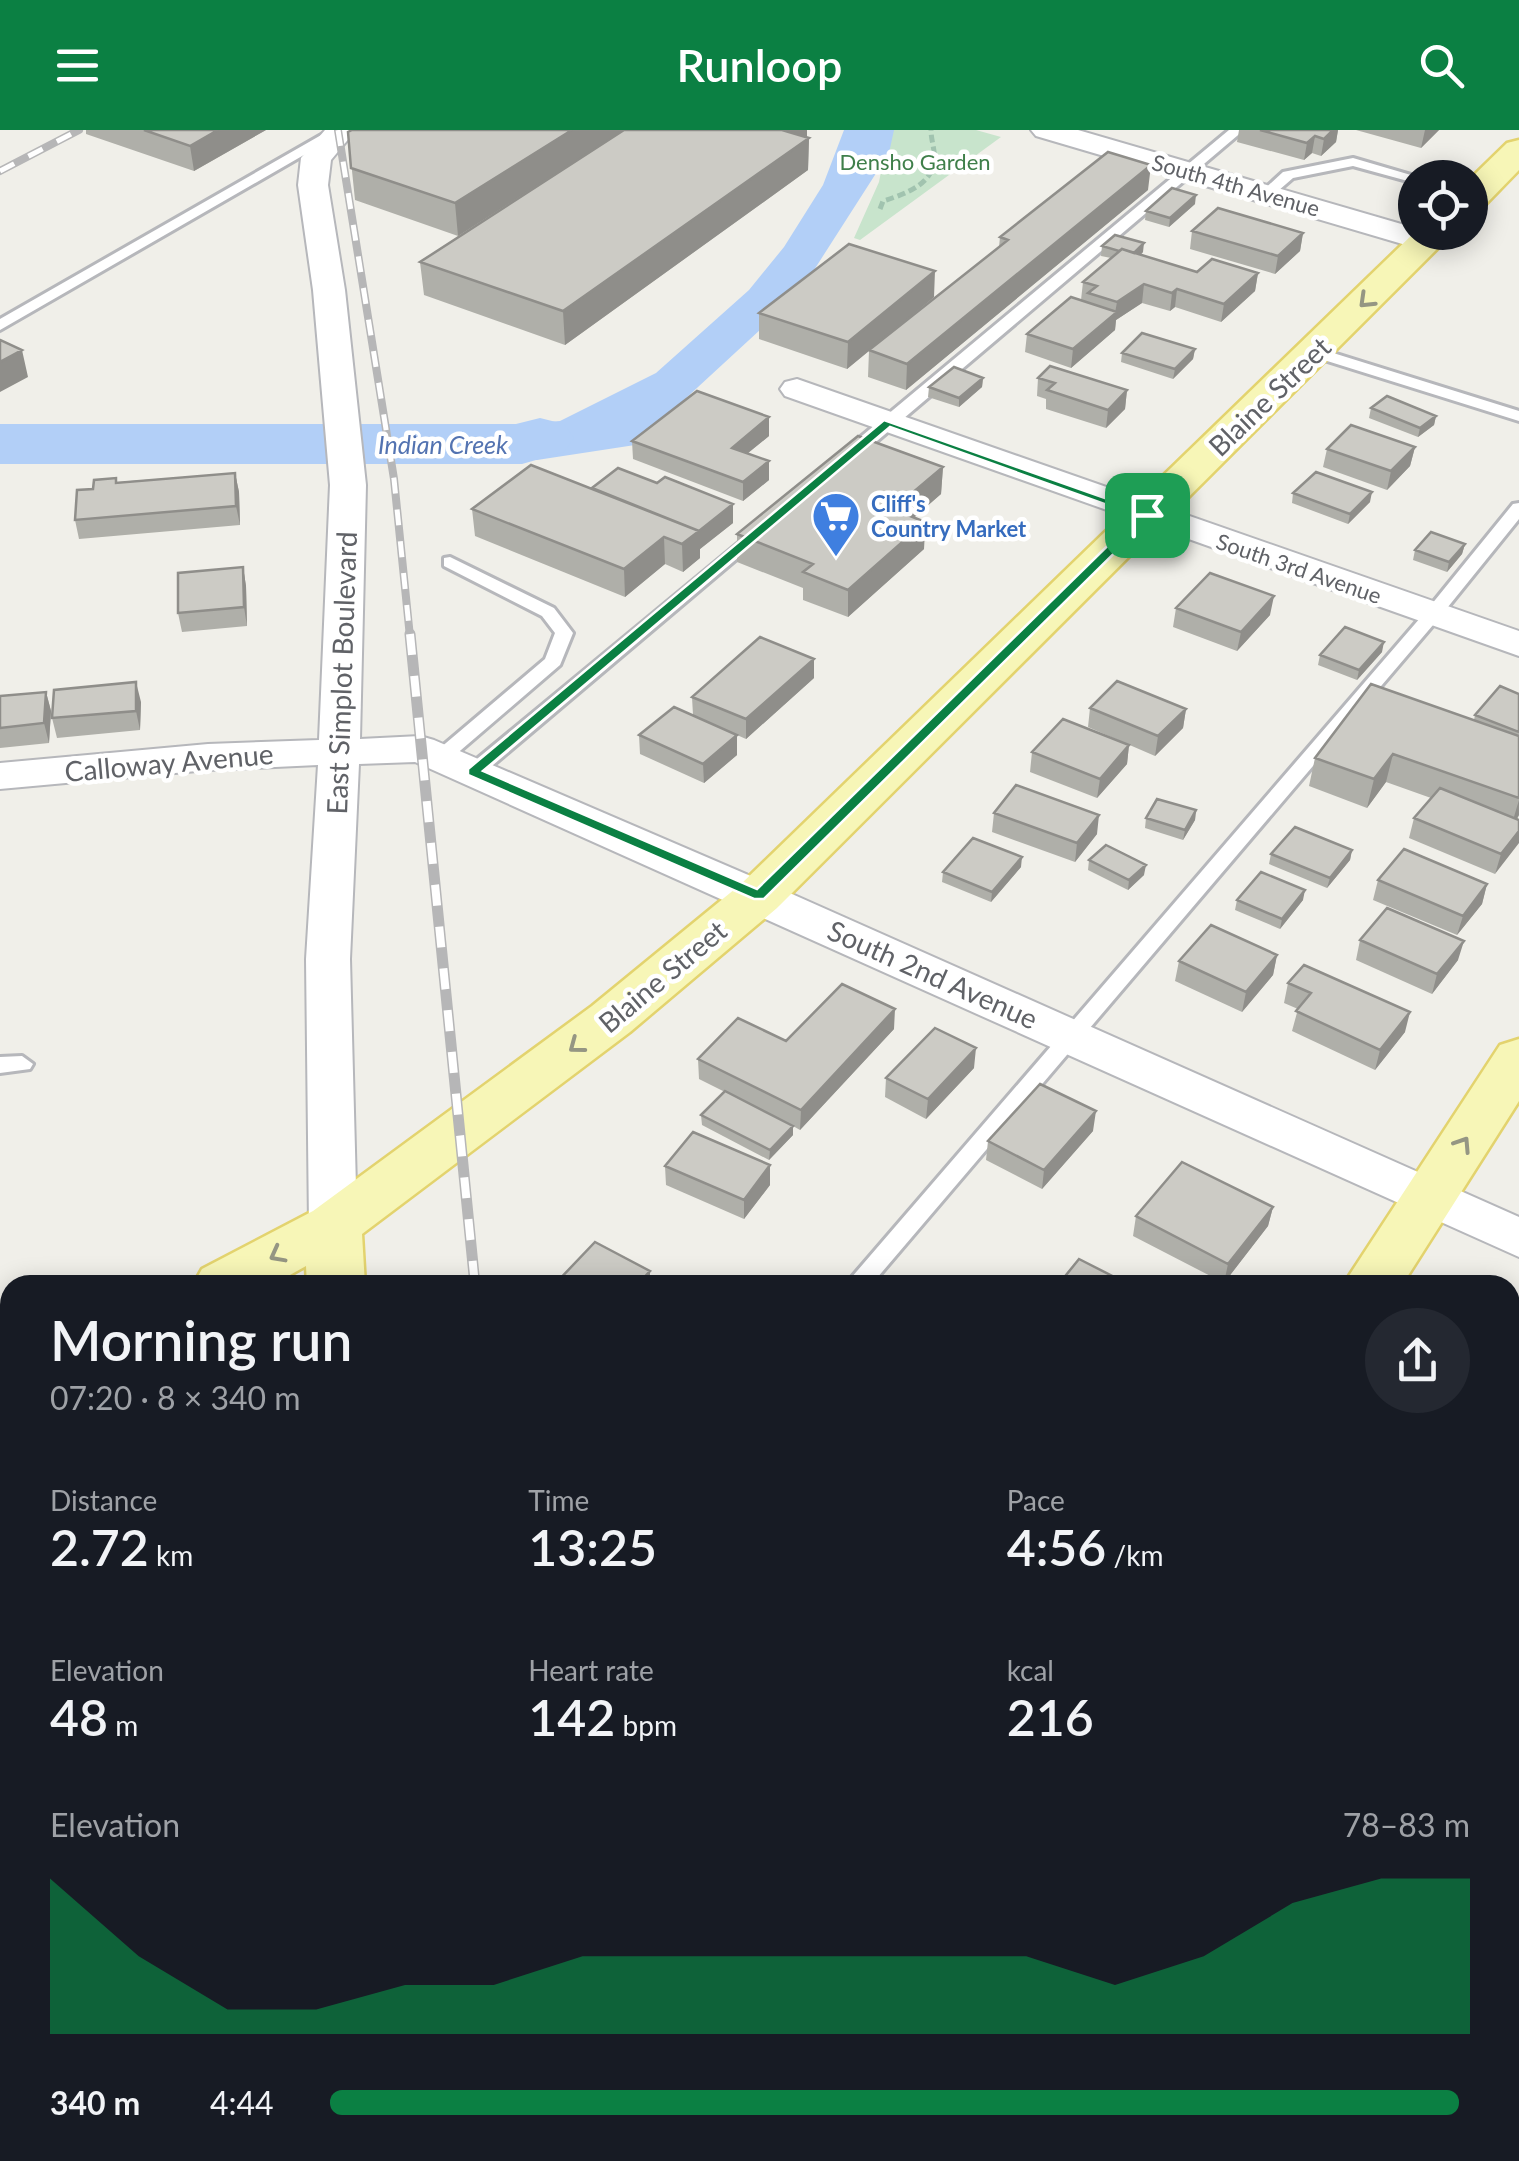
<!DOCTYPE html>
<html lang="en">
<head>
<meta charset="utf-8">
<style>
	body { margin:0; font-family:Lato,sans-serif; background:#242831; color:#f1f3f6; height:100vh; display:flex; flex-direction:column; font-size:38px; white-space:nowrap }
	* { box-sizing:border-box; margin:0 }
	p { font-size:32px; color:#9ea1a6 }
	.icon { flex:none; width:55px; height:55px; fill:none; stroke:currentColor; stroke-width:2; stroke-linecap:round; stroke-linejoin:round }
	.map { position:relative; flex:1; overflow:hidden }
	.details { position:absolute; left:0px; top:1145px; width:1520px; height:888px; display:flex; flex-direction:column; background:#171b24; border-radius:30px 30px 0 0; box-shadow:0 5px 25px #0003 }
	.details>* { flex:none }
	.controls { position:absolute; left:1398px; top:30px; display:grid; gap:20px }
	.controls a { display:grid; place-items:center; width:90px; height:90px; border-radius:50%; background:#171b24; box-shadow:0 5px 25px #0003; font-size:50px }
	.pin { position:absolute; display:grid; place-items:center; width:85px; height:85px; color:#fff; margin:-42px; border-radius:20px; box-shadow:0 5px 15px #0006 }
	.round { display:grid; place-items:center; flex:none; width:105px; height:105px; border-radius:52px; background:#242831 }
	.summary { display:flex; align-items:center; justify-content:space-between; height:170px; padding:0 50px }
	h1 { font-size:55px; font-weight:600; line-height:75px }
	.stats { display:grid; grid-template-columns:repeat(3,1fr); gap:15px; height:170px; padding:10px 50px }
	.stats div { display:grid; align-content:center }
	.stats b { font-size:50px; font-weight:600 }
	.stats small { font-size:28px; font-weight:400 }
	.stats p { font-size:28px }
	.chart { height:280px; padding:20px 50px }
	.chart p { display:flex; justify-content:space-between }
	.chart svg { width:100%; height:180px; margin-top:10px; fill:#0b8043; opacity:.7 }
	ul { padding:0 50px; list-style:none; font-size:32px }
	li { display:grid; grid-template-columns:160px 120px 1fr; align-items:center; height:75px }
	li i { height:25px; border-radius:12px; background:#0b8043 }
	header { display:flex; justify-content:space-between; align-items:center; height:130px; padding:0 50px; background:#0b8043; color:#fff; font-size:45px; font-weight:600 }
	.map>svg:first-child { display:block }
	.green { fill:#c8e4cc }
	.water { fill:#b2cff7 }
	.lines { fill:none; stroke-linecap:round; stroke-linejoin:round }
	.river { fill:#b2cff7; fill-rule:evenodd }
	.lane-casing { stroke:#b6b7bb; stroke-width:6 }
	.street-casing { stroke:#b6b7bb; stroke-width:4 }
	.primary-casing { stroke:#e3d36e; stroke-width:5 }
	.path { stroke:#a1c3af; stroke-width:5; stroke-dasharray:8 4; stroke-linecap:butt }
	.lane { fill:#fff; fill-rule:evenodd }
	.street { fill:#fff; fill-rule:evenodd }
	.primary { fill:#f7f6b7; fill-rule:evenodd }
	.rail-far2-casing { stroke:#b6b6b7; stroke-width:8 }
	.rail-far1-casing { stroke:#b6b6b7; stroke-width:11 }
	.rail-casing { stroke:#b6b6b7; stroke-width:12 }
	.rail-far2 { stroke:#fff; stroke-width:5; stroke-dasharray:16; stroke-linecap:butt }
	.rail-far1 { stroke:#fff; stroke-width:8; stroke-dasharray:21; stroke-linecap:butt }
	.rail { stroke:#fff; stroke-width:9; stroke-dasharray:28; stroke-linecap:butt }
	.wall { fill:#afafa9 }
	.shaded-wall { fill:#8f8e8a }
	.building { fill:#cccbc5; stroke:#8f8e8a; stroke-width:2.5 }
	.oneway { stroke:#959683 }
	.route { fill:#0b8043; stroke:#fff; stroke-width:2.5; fill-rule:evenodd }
	.labels { text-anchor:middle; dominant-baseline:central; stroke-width:9; stroke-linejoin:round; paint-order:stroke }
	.far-park-label { font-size:22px; fill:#3f7f4a; stroke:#fff }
	.far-street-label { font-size:22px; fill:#606267; stroke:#fff }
	.far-shop-label { font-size:22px; font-weight:bold; fill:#366cbe; stroke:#fff; text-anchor:start }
	.far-water-label { font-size:25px; font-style:italic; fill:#5373b1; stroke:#fff }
	.street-label { font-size:28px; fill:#606267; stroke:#fff }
</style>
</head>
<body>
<header><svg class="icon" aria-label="menu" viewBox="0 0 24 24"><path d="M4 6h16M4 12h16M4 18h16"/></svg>Runloop<svg class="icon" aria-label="search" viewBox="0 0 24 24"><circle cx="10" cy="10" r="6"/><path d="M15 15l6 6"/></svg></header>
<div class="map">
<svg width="1519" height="2031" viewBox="0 0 1519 2031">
	<rect width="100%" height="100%" fill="#f0efe9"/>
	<path class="green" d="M889,0H976L1001,7L860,110L854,108L879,52Z
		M10,1298V1792L0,1793V1303Z"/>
	<path class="water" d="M844,0H894L889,23L798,165L635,315L537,330L413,328L415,303L560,291L656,243L749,160L784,117L823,55Z"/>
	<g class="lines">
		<path class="river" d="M540,288L564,294L574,308L564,322L522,334H0V294H516Z"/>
		<g class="lane-casing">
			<path id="lane" d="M330,0L342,3L0,200V189Z
				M1229,0H1244L851,333H839V325Z
				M1353,28L1421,48H1415V53L1353,36L1293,48L1271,67L1259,64L1283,42Z
				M1314,217L1519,281V291L1308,225V219Z
				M1519,373V389L1439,488L871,1155H845L1427,480L1513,374Z
				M759,396L768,401L765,405L480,646H466L463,642L466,638Z
				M450,427L554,478L573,503L560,535L447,632L440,634L430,628L433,624L545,529L555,503L542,486L444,436V428Z
				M22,926L33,934L30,939L0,943V927Z
				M1519,1856V1899L1510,1903V1859Z
				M1429,2022H1460L1457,2031H1425Z"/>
		</g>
		<g class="street-casing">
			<path id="street" d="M325,0H356L331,30L328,55L345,160L366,355L360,609L420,606L434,610L774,756L1519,1087V1127L415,632L359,634L350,829L357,1096L350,1109L333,1114L316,1109L309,1096L306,829L318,635L208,640L0,659V633L208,614L319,610L330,355L313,160L298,55L301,28Z
				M1031,0H1078L1415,98V102L1438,104L1443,111L1438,118H1416L1036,6Z
				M797,249L1519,501V526L785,266L780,259L785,252Z
				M1306,2022H1383L1387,2031H1310Z"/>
		</g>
		<g class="primary-casing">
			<path id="primary" d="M1519,10V40L1483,77L1470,80V49L1507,13Z
				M1415,102H1454L777,778L630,902L362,1104L365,1155H307L306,1136L272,1155H193L202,1139L313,1081L592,876L741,754Z
				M1519,909V971L1402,1155H1343L1500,915Z
				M10,1233V1282L0,1285V1236Z
				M0,1835L10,1836V1971L0,1968Z
				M116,2022H195L199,2031H120Z
				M336,2022H412V2031H336Z
				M798,2022H875L871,2031H794Z"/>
		</g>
		<path class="path" d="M880,79L883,71C902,65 930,56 934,33C936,22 931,11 931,0"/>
		<use href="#lane" class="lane"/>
		<use href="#street" class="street"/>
		<use href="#primary" class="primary"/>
		<g class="rail-far2-casing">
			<path id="rail-far2" d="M338,0L394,349L410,507
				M0,41L79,0"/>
		</g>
		<g class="rail-far1-casing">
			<path id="rail-far1" d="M410,504L475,1155"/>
		</g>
		<g class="rail-casing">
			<path id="rail" d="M567,2022V2031"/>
		</g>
		<use href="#rail-far2" class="rail-far2"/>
		<use href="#rail-far1" class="rail-far1"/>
		<use href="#rail" class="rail"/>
	</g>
	<path class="wall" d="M86,0H266L194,41L86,4Z
		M352,0H807V7L809,8L808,40L565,215L424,165L420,132L614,6L458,106L355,70L348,2Z
		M1239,0H1338L1336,12L1321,26L1312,23L1304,30L1237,12Z
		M1356,0H1439L1421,18Z
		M1148,60L906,260L868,247L869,221L847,239L759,209V183L934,167L878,214L999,117L1000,107Z
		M1195,74L1169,97L1145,90L1146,81Z
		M1192,101L1303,103L1300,121L1275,144L1190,119Z
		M1102,116L1143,122L1141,125L1197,142L1258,143L1255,161L1221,192L1175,177L1170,181L1142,173L1116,190L1115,200L1071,238L1025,222L1027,204L1081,170L1083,152L1111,128L1101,126Z
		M1195,219L1193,229L1173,249L1121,232L1122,223Z
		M983,248L982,257L959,277L928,267L929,257Z
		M1038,248L1127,260L1125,279L1106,298L1046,279V269L1037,266Z
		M1371,278L1436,286L1434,295L1418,307L1369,288Z
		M769,306L748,323L769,350L743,371L633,329L632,311Z
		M1415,317L1410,336L1387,360L1323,337L1327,319Z
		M943,337L941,364L914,387L925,392L924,419L848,487L803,470V458L737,432V404Z
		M235,343L239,362L240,395L79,409L75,390L93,359L116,348L117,352Z
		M657,353L733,374V393L700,419V428L683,442L665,434L625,467L475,406L472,379L592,359Z
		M1293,363L1370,372L1348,394L1292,373Z
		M1465,414L1462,424L1447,442L1413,430L1415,420Z
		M243,437L246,456L247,496L182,502L178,483Z
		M1176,478L1270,485L1237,521L1173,497Z
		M1382,522L1357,550L1318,535L1320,525Z
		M814,548L746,609L719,597L737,605V625L704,653L640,624L639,605L693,585L692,567Z
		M46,562L51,581L49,613L0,618V566Z
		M1519,564V685L1495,744L1409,708L1414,688L1431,668L1386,652L1367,678L1309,656L1315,628L1474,590L1475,585Z
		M141,572L140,600L57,608L52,588Z
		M1090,578L1186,579L1183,598L1155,626L1088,597Z
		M1129,615L1127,634L1097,668L1030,642L1032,622Z
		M1196,680L1195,690L1183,710L1145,698L1146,688Z
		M994,683L1097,704L1075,732L992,702Z
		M1352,720L1350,730L1327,758L1269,734L1271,724Z
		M1089,730L1144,745L1128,760L1088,740Z
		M1021,737L991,772L942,752L943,742Z
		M1378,750L1487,754L1482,774L1457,805L1373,770Z
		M1237,770H1303L1280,799L1235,780Z
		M1360,810L1458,830L1432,864L1356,830Z
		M1277,825L1273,845L1242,882L1175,851L1179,831Z
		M1288,853L1405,902L1375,940L1292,901L1298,879L1284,873Z
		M894,899L800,1000L793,996V1005L769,1030L702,995L701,985L725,962L699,949L698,929L786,911Z
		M974,938L926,989L885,967L886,948Z
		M1093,1001L1042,1059L986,1030L988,1011Z
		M665,1036L770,1055L744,1089L666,1055Z
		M1273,1077L1268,1096L1224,1153L1133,1106L1136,1086Z
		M1510,1247L1519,1252V1314L1510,1309Z
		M1510,1349L1519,1354V1462L1510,1457Z
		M1519,1977V1998L1512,1994Z"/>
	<path class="shaded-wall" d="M218,0H266L194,41L190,16Z
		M572,0H624L458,106L455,73Z
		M777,0H807V9Z
		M1331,0H1338L1336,12L1321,26L1324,9Z
		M1425,0H1439L1421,18Z
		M1315,6L1312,23L1304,30L1307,13Z
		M809,8L808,40L565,215L563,181Z
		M1151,35L1148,60L906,260L907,234Z
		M1196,65L1195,74L1169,97L1170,88Z
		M1303,103L1300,121L1275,144L1278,126Z
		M1144,113L1143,122L1130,134L1131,125Z
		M935,141L934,167L847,239L848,212Z
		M1258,143L1255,161L1221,192L1224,174Z
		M1144,154L1142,173L1116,190L1115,200L1071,238L1073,219L1115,183L1117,172Z
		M1177,159L1175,177L1170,181L1172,163Z
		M1195,219L1193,229L1173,249L1175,239Z
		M22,220L28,247L0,262V232Z
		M983,248L982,257L959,277V268Z
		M1127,260L1125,279L1106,298L1108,280Z
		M1436,286L1434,295L1418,307L1420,298Z
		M769,287V306L732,336V318Z
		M1415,317L1410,336L1387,360L1391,341Z
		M769,331V350L743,371V352Z
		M943,337L941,364L892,407L893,379Z
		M235,343L239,362L240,395L236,376Z
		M1372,362L1370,372L1348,394L1350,384Z
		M733,374V393L700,419V428L683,442L682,414Z
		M925,392L924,419L848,487V460Z
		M664,407L665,434L625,467L624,439Z
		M1465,414L1462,424L1447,442L1449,432Z
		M243,437L246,456L247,496L244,477Z
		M1274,466L1270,485L1237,521L1241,502Z
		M1384,512L1382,522L1357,550L1359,540Z
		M814,529V548L746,609V589Z
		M136,552L141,572L140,600L136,581Z
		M46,562L51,581L49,613L44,593Z
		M1186,579L1183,598L1155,626L1158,606Z
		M737,605V625L704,653L703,634Z
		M1129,615L1127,634L1097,668L1100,649Z
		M1393,624L1386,652L1367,678L1374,649Z
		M1519,670V685L1511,697Z
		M1196,680L1195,690L1183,710L1185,700Z
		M1099,685L1097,704L1075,732L1077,713Z
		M1519,701V713L1495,744L1501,724Z
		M1352,720L1350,730L1327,758L1330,748Z
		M1022,727L1021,737L991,772L992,762Z
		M1146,735L1144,745L1128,760L1129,750Z
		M1487,754L1482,774L1457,805L1463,786Z
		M1305,760L1303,770L1280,799L1282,789Z
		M1464,811L1458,830L1432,864L1437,844Z
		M1277,825L1273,845L1242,882L1246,862Z
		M895,879L894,899L800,1000L801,980Z
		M1410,882L1405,902L1375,940L1380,920Z
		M976,918L974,938L926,989L928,969Z
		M1096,981L1093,1001L1042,1059L1044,1040Z
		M793,996V1005L769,1030L770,1020Z
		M770,1035V1055L744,1089V1070Z
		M1273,1077L1268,1096L1224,1153L1228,1134Z
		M650,1141V1155H637Z"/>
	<path class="building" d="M144,0H218L190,16Z
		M352,0H572L455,73L351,38L348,2Z
		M624,0H782L809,8L563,181L420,132Z
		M1260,0H1333L1324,9L1315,6L1307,13Z
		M1108,22L1151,35L907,234L869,220L1008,110L1000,107Z
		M1172,58L1196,65L1170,88L1146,81Z
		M1218,78L1303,103L1278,126L1192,101Z
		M1115,105L1144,113L1134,123L1122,119L1119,121L1102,116Z
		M849,114L935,141L848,212L759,183Z
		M1122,119L1197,142L1212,129L1258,143L1224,174L1177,159L1172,163L1144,154L1117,172L1088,163L1097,156L1083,152Z
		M1071,167L1117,182L1073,219L1027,204Z
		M1142,203L1195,219L1175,239L1122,223Z
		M0,210L22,220L0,232Z
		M1050,236L1127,260L1108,280L1047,260L1055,253L1038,248Z
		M954,237L983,248L959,268L929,257Z
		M697,261L769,287L732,318L769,331L743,352L632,311Z
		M1387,266L1436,286L1420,298L1371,278Z
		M1351,295L1415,317L1391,341L1327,319Z
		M858,306L943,337L893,379L925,392L848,460L803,442L813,434L737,404Z
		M531,335L699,401L682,414L664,407L624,439L472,379Z
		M618,338L657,353L665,347L733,374L699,401L592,358Z
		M1316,342L1372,362L1350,384L1293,363Z
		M235,343L236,376L75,390L77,360L93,359L94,350L116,348V353Z
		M1431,402L1465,414L1449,432L1415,420Z
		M243,437L244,477L178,483V443Z
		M1210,443L1274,466L1241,502L1176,478Z
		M1345,497L1384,512L1359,540L1320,525Z
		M760,507L814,529L746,589L692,567Z
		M1117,551L1186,579L1158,606L1090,578Z
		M136,552V581L52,588L54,560Z
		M1371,554L1519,606V668L1393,624L1374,649L1315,628Z
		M1500,556L1519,564V602L1475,585Z
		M46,562L44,593L0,598V566Z
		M674,577L737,605L703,634L639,605Z
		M1063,589L1129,615L1100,649L1032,622Z
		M1016,655L1099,685L1077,713L994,683Z
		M1440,658L1519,690V701L1501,724L1414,688Z
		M1157,669L1196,680L1185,700L1146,688Z
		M1295,697L1352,720L1330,748L1271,724Z
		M973,708L1022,727L992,762L943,742Z
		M1106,715L1146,735L1129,750L1089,730Z
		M1404,719L1487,754L1463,786L1378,750Z
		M1261,742L1305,760L1282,789L1237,770Z
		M1387,778L1464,811L1437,844L1360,810Z
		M1211,795L1277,825L1246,862L1179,831Z
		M1304,835L1410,882L1380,920L1296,881L1311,863L1288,853Z
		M842,854L895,879L801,980L698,929L738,888L786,911Z
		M935,898L976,918L928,969L886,948Z
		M1040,954L1096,981L1044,1040L988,1011Z
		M725,961L793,996L770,1020L701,985Z
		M693,1002L770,1035L744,1070L665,1036Z
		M1182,1032L1273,1077L1228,1134L1136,1086Z
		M595,1112L650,1141L637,1155H554Z
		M1079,1129L1130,1155H1058Z
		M1510,1247L1519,1252V1302L1510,1298Z
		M1510,1349L1519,1354V1439L1510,1435Z"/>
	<defs><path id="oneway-chevron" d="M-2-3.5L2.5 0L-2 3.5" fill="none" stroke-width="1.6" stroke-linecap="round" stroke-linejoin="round" transform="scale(2.5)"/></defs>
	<g class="oneway">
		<use href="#oneway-chevron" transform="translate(1366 171) rotate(136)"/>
		<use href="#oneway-chevron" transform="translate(576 916) rotate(143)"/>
		<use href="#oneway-chevron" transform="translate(1463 1014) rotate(-57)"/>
		<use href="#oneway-chevron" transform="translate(277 1125) rotate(152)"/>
	</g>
	<path class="route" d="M884,290L1153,385L764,769H754L468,645V639ZM890,297L1138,386L757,759L483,641Z"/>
	<defs>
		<g id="supermarket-pin" transform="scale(2.5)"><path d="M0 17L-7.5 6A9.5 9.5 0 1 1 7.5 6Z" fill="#3f7fe0" stroke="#fff"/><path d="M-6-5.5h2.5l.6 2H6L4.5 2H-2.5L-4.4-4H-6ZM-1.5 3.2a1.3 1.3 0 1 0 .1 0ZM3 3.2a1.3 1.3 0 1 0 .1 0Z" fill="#fff"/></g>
	</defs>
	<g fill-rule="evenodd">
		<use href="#supermarket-pin" x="836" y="386"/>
	</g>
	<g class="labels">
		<g class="far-park-label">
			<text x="915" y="31">Densho Garden</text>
		</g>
		<g class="far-street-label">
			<text transform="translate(1236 55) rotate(16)">South 4th Avenue</text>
			<text transform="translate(1299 438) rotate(19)">South 3rd Avenue</text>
		</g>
		<g class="far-shop-label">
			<text x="871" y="373">Cliff's<tspan x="871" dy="25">Country Market</tspan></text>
		</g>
		<g class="far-water-label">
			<text x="443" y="314">Indian Creek</text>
		</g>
		<g class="street-label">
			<text transform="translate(1269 266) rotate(-44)">Blaine Street</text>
			<text transform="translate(341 543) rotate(-88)">East Simplot Boulevard</text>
			<text transform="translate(169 632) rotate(-5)">Calloway Avenue</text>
			<text transform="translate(933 844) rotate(24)">South 2nd Avenue</text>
			<text transform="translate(662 846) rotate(-40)">Blaine Street</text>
		</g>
	</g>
</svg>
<div class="controls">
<a><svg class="icon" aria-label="locate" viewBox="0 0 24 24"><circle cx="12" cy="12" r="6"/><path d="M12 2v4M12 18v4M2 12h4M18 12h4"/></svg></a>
</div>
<div class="pin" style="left:1147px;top:385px;background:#1e9e55"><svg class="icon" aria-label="arrive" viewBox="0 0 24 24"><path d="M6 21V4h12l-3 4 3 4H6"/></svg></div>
<section class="details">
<div class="summary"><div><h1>Morning run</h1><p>07:20 · 8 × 340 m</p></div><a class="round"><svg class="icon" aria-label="share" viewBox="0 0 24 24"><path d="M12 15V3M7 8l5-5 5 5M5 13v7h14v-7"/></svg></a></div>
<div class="stats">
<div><p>Distance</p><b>2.72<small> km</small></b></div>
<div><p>Time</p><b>13:25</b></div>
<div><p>Pace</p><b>4:56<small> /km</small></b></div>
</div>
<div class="stats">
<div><p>Elevation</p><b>48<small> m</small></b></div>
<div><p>Heart rate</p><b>142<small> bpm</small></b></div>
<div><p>kcal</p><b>216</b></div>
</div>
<div class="chart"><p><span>Elevation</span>78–83 m</p>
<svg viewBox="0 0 160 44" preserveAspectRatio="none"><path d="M0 44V6L10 25L20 38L30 38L40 32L50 32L60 25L70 25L80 25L90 25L100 25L110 25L120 32L130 25L140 12L150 6L160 6V44z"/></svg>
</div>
<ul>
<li><b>340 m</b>4:44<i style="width:99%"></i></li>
</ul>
</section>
</div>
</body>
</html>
